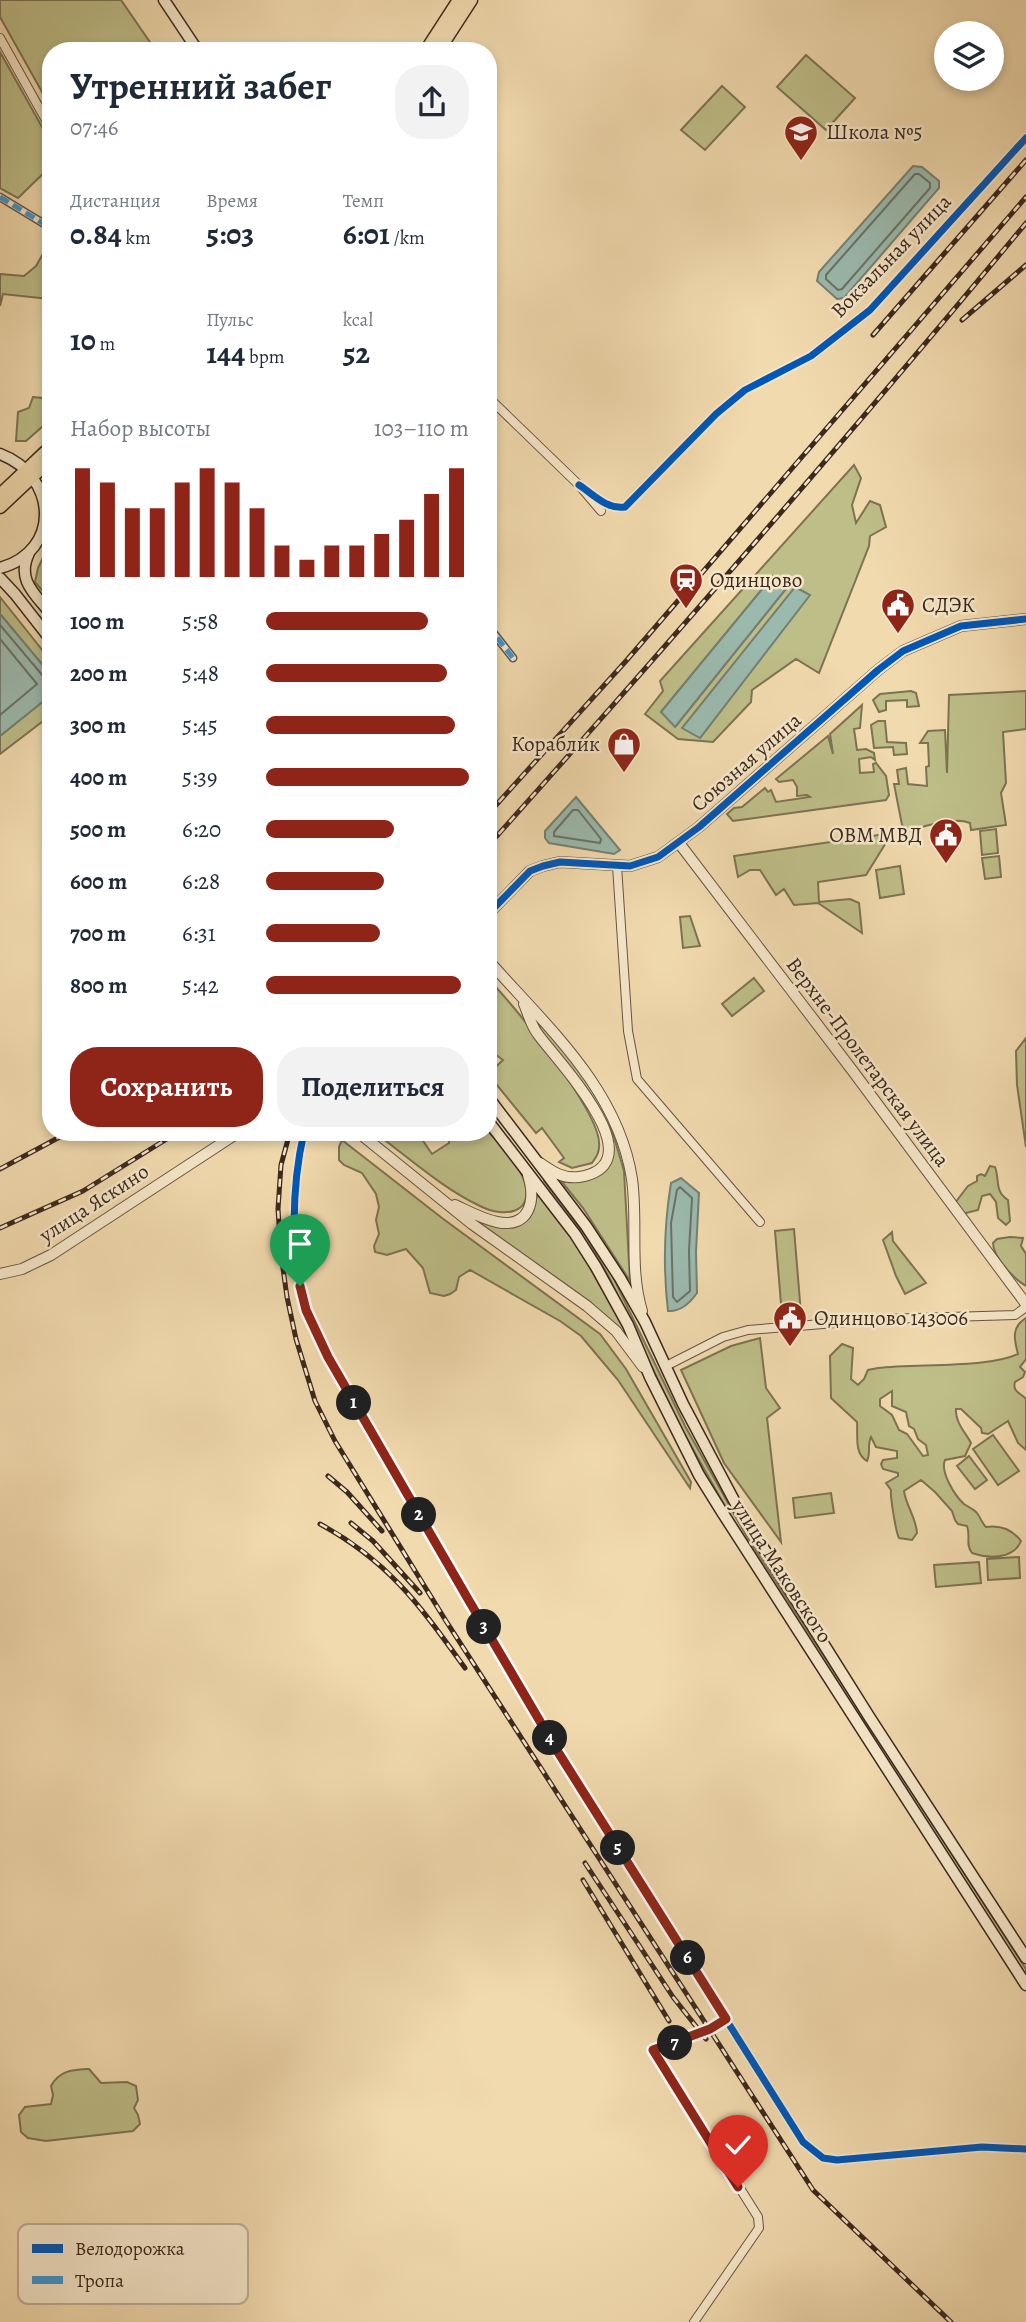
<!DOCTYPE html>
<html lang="ru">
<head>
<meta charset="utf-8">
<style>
	body { margin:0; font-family:Alegreya,serif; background:#f2f2f3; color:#1f2937; height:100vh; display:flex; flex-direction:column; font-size:26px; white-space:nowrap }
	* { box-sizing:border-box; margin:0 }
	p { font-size:23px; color:#747a83 }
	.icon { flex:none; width:38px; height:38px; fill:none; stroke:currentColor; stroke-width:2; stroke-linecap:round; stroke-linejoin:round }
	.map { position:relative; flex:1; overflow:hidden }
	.panel { position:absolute; left:42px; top:42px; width:455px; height:1099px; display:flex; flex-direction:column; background:#fff; border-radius:28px; box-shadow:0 4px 10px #0003 }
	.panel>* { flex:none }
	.tools { position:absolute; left:934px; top:21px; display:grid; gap:14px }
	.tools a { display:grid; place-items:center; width:70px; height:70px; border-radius:50%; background:#fff; box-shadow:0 4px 10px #0003; font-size:35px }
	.pin { position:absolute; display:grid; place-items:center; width:60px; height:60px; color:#fff; margin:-72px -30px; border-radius:50% 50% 50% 0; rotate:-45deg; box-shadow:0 0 7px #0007 }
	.pin .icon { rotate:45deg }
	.km { position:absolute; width:35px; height:35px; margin:-18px; border-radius:50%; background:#222; color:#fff; font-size:19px; line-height:35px; text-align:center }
	.round { display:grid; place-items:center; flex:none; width:74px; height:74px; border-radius:28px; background:#f2f2f3 }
	.overview { display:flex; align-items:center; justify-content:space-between; height:119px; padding:0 28px }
	h1 { font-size:38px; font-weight:600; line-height:52px }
	.stats { display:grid; grid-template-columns:repeat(3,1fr); gap:10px; height:119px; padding:7px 28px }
	.stats div { display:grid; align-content:center }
	.stats b { font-size:30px; font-weight:600 }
	.stats small { font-size:19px; font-weight:400 }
	.stats p { font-size:19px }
	.chart { height:196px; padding:14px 28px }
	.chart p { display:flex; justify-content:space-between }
	.chart svg { width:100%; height:126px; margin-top:7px; stroke:#8f2418; stroke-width:6 }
	.primary-button { display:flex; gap:14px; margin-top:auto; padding:14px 28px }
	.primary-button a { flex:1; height:80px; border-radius:28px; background:#8f2418; color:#fff; font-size:28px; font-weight:600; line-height:80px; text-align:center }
	.primary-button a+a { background:#f2f2f3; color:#1f2937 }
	ul { padding:0 28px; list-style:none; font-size:23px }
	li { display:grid; grid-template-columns:112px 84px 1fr; align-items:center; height:52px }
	li i { height:18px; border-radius:9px; background:#8f2418 }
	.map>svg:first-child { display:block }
	.green { fill:#bebe88; stroke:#7c7353; stroke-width:2; fill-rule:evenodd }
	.water { fill:#9bbaae; stroke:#758074; stroke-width:2 }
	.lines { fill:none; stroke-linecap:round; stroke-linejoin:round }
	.shore { stroke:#6b7166; stroke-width:2 }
	.pedestrian-casing { stroke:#685442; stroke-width:9 }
	.minor-casing { stroke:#685442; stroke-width:10 }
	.tertiary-casing { stroke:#685442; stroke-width:12 }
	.secondary-casing { stroke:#3b281e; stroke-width:13 }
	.primary-casing { stroke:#3b281e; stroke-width:15 }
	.pedestrian { stroke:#f6e7ca; stroke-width:6 }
	.minor { stroke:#f6e7ca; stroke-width:8 }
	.tertiary { stroke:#f6e7ca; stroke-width:10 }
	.secondary { stroke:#f6e7ca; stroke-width:10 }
	.primary { stroke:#f1daae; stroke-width:12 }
	.rail-casing { stroke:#3b281e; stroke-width:5 }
	.rail { stroke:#f6e7ca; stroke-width:2.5; stroke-dasharray:8; stroke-linecap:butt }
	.quiet { stroke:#3e96d5; stroke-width:5; stroke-dasharray:10 5; stroke-linecap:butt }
	.cycleway-casing { stroke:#f6e7ca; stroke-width:11 }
	.cycleway { stroke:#0057b8; stroke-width:7 }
	.route-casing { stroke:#fff; stroke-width:14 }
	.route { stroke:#8f2418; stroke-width:9 }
	.labels { text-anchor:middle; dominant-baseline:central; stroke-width:5; stroke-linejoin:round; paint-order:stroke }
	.poi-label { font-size:21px; fill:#3b281e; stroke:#f6e7ca; text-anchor:start }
	.street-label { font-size:21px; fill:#3b281e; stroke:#f6e7ca }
	.key { fill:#f6e7ca; stroke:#beae96; stroke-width:2 }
	.key-label { font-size:19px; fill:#3b281e }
</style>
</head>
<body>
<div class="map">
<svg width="1026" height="2322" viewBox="0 0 1026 2322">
	<rect width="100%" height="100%" fill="#f1daae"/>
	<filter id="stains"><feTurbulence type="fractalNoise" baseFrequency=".00286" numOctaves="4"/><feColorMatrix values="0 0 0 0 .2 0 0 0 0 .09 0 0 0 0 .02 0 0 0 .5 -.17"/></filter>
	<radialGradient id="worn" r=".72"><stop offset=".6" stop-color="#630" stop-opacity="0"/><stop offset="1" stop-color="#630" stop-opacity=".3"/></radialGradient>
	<path class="green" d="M0,0H121L156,51H51V108L0,17Z
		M0,52L51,143V166L18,198L0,188Z
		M806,55L855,98L826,130L777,87Z
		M722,86L745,107L705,150L681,130Z
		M51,240V295L49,299L3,294L0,306V274L24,276L36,266Z
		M33,397L51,399V419L26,441H16L18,412L29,408Z
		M854,465L861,478L852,505L856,523L870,501L880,505L886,527L870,536L869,546L819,673L796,659L752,690L751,702L713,742L678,739L645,714L663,691L660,681ZM773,576L789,585L676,726L661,712ZM796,587L809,595L700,738Z
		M51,541V601L35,582L38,568Z
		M0,597L51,661V675L0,614Z
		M911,691L916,693L919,706L907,707V700L886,701V710L879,712L873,700L880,694Z
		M1026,691V729L1003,732L1006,783L1001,793L1006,825L971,830L970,823C954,817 926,825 911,831L902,825L894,784H899L897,770L906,768L908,784L927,786L926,767L929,766L928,743H920L928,731L945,730L947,773L949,695Z
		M51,695V715L0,754V736Z
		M862,705L860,728L854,729L857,750L866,749L874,753L875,760L871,757L859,759L860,773L874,772L873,764L876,763L886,776L889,795L886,800L733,821L727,814L734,808L742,807L765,788L768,792L771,790L776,802L810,797L807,795L797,796V787L793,780L779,782L776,779L828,736L833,754L830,734Z
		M878,721H885L887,742L906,743L907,754L894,755L893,747L874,748L871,725Z
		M996,829L998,853L982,855L980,831Z
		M892,833L866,875L818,882L819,902L850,899L859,903L862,933L818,903L794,905L784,889L776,895L760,870H750L738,877L734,856Z
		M999,856L1001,877L985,879L982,858Z
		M900,866L904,894L880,898L876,870Z
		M690,916L700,946L683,948L680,917Z
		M754,978L764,991L732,1016L722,1004Z
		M488,979C513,1003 599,1111 599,1143C600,1151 597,1156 592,1163L572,1168L559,1162L564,1158L542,1128L536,1133L488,1074L503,1060L488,1049Z
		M540,1024L568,1055L606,1110L624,1171L630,1281L583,1208L562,1182L577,1181L610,1160C620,1117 566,1062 540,1031Z
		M1026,1038V1147L1017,1085L1016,1051Z
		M488,1131C500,1145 516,1160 523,1178C537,1213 505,1219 480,1206C442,1188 408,1157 374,1132H417L432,1154L449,1143L450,1132Z
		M342,1140L442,1218L600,1334L626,1369L691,1482L690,1488L618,1380L581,1336L560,1321L470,1270L459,1277L456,1290L450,1294L444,1296L430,1293L423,1268L406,1249L387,1255L375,1252L374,1246L379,1234L376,1220L379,1207L376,1194L362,1173L344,1165L339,1160V1147Z
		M990,1166L995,1167C1000,1180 994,1191 1008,1200L1010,1221L1006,1225L998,1218L996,1202L990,1194L982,1196L978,1210L962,1214L955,1203L968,1186L977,1181V1176L981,1174L985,1176Z
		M547,1177L612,1275L685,1426L747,1537L1026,1969V1978L744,1540L681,1428L609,1277L586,1237L544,1181V1178Z
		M538,1192L573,1237L636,1350L590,1302L471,1217L482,1222L528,1218L533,1211Z
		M794,1229L801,1314L782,1316L775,1231Z
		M892,1232L893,1241L926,1283L905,1294L896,1276L883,1240Z
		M1010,1237L1023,1238L1021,1246L1026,1254V1286C1014,1279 993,1257 993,1243L997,1239Z
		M1026,1318V1359L1020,1367L1025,1372L1023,1377L1015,1382C1012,1392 1021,1393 1026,1399V1450L1018,1443L1008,1421L988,1434L982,1433L981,1428L961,1409H956C955,1422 965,1432 971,1443L965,1456L945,1460C940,1471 954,1495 964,1504C968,1507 974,1509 977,1513C981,1518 981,1522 986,1527C1000,1525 1012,1529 1021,1541C1014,1559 989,1559 972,1553C965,1544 971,1536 967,1526L958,1524L955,1520L952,1511L935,1492L921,1480L904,1491C906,1506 916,1517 917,1533L912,1540L899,1538C896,1533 890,1496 891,1490L886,1483L898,1476V1473L883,1469L881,1464L883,1460L897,1458V1451L876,1447L871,1437C867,1445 871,1453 867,1461C854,1454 858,1436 857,1422L831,1398L830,1356L842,1344L853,1348L851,1379L858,1385L864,1379L868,1370L878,1368C915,1363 987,1369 1018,1354C1014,1339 1011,1327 1026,1318ZM892,1391V1406L906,1412L909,1426L914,1429L918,1439L926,1445L928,1455L923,1456L907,1434L899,1430L892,1415L880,1406V1399Z
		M760,1338L766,1388L780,1408L767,1418L781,1542L724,1463L681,1370L731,1346Z
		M993,1435L1019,1471L998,1485L973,1449Z
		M969,1456L987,1480L975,1489L957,1466Z
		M831,1493L834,1513L795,1518L793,1498Z
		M1019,1557L1020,1578L988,1580L987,1559Z
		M979,1562L981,1583L936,1587L934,1565Z
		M89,2069L101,2083L127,2082L136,2086L138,2100L134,2108L138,2115L140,2124L133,2131L46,2141L28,2138L21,2132L19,2115L25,2107L51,2104L53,2095L51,2086C60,2070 72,2070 89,2069Z"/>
	<path class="water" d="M913,166L922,167L939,181V188L844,298L837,299L817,281L819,272Z
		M773,576L789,585L675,727L661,712Z
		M795,587L810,595L700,738L682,728Z
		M0,614L51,675V695L0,736Z
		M576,797L620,850L614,854L549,843L545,838V831Z
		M681,1178L699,1193L696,1252L697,1293C690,1303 681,1312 668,1311C663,1268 664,1226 671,1183Z"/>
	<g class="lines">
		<path class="shore" d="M915,174H919L930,183V188L842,289L838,290L826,279V275Z
			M0,625L43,676L51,679
			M0,639L37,684L0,715
			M573,810H578L601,839L600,843L554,836V832Z
			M680,1187L692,1198L689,1251L690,1291L677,1302L673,1297L671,1223L677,1190Z"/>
		<g class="pedestrian-casing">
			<path id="pedestrian" d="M0,197L51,228
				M488,626L513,658"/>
		</g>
		<g class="minor-casing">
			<path id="minor" d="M0,38L51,129
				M488,397L579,485L601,511
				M579,485C593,494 607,510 625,507L716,414L745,390L811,356L870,310L1026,138
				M617,866L628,1031L637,1079L760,1222
				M304,1132C292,1184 289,1260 306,1310C315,1339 333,1366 347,1392L558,1752L803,2142L823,2158L837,2160L982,2147L1026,2149
				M666,1366L723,1337L748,1330L884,1319L1015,1315L1026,1307
				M694,2322L759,2228L758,2217L653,2050L710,2029L726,2019"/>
		</g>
		<g class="tertiary-casing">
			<path id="tertiary" d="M679,843L852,1070L1026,1304
				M488,914L530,871L543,866L560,862L630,866L658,857L699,827L878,670L903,651L961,626L1026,619
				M488,960C546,1026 618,1088 632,1179C638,1222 629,1269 642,1311
				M524,1004C528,1013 531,1025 537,1033C555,1059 659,1164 579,1177C563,1179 553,1172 540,1163
				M358,1132L472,1224L587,1306L616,1331L643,1367
				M455,1205C468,1211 482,1219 497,1222C530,1229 536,1200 528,1175
				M0,1274L22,1269L51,1255L239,1132"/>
		</g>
		<g class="secondary-casing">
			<path id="secondary" d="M164,0L198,51
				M0,454C58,476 62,551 0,568
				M29,553C16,580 35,594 51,614
				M0,578L15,594L51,640
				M488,1097L586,1226L620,1278L645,1322L683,1404L737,1506L870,1718L1026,1958
				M488,1121L575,1234L596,1267L628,1325L650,1377L699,1475L722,1512L1026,1985"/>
		</g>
		<g class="primary-casing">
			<path id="primary" d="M426,51L459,0
				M438,51L471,0
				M0,495L51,447
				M0,507L51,459"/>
		</g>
		<use href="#pedestrian" class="pedestrian"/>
		<use href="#minor" class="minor"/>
		<use href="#tertiary" class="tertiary"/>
		<use href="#secondary" class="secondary"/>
		<use href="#primary" class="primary"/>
		<g class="rail-casing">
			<path id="rail" d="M962,320L1026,265
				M873,335L1026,160
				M488,814L626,661L1026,197
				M488,846C671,641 851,434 1026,223
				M290,1132L281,1165L278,1209L281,1254L287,1297L296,1339L315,1401L335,1441L446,1621L813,2190L951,2322
				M0,1169L69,1132
				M0,1228L83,1191L178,1132
				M328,1476L347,1492L382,1531
				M351,1523L373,1541L420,1593
				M320,1524C390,1562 420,1606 465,1668
				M585,1863L673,1997L706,2039
				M583,1880L669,2021"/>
		</g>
		<use href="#rail" class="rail"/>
		<path class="quiet" d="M0,197L51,228
			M488,626L513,658"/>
		<g class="cycleway-casing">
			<path id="cycleway" d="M579,485C593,494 607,510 625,507L716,414L745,390L811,356L870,310L1026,138
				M488,914L530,871L543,866L560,862L630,866L658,857L699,827L878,670L903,651L961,626L1026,619
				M304,1132C292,1184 289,1260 306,1310C315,1339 333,1366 347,1392L558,1752L803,2142L823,2158L837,2160L982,2147L1026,2149"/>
		</g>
		<use href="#cycleway" class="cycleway"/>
	</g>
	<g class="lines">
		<g class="route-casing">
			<path id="route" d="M300,1286L306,1310L328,1357L468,1599L558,1752L726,2019L710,2029L653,2050L738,2187"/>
		</g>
		<use href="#route" class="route"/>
	</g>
	<defs>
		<g id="school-pin" transform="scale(1.75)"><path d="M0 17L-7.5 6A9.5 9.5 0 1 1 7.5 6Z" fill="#8f2418" stroke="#f6e7ca"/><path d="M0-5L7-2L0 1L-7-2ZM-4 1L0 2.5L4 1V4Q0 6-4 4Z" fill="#fff"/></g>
		<g id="station-pin" transform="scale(1.75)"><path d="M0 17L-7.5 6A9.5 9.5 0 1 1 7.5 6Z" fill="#8f2418" stroke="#f6e7ca"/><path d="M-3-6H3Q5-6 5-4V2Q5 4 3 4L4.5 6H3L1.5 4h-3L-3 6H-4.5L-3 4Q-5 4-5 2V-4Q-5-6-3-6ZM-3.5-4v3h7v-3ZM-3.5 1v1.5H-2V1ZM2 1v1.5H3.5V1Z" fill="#fff"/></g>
		<g id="civic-pin" transform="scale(1.75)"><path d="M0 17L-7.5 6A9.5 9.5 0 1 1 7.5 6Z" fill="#8f2418" stroke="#f6e7ca"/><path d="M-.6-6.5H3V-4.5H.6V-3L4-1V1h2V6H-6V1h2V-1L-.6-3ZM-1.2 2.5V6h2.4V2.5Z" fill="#fff"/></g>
		<g id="shop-pin" transform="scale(1.75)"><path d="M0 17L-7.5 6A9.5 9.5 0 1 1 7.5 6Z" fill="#8f2418" stroke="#f6e7ca"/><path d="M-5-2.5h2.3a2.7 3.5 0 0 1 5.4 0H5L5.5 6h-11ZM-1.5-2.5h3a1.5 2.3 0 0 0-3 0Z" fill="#fff"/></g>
	</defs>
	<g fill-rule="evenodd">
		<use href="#school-pin" x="801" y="132"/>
		<use href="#station-pin" x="686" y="580"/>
		<use href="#civic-pin" x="898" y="605"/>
		<use href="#shop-pin" x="624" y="744"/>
		<use href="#civic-pin" x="946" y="835"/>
		<use href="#civic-pin" x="790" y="1318"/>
	</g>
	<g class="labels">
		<g class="poi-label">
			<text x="826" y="132">Школа №5</text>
			<text x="710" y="580">Одинцово</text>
			<text x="922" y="605">СДЭК</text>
			<text x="600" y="744" text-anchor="end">Кораблик</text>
			<text x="922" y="835" text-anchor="end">ОВМ МВД</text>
			<text x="814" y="1318">Одинцово 143006</text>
		</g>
		<g class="street-label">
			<text transform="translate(891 256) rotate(-46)">Вокзальная улица</text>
			<text transform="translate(746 762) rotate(-41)">Союзная улица</text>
			<text transform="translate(868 1062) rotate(53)">Верхне-Пролетарская улица</text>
			<text transform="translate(94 1203) rotate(-33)">улица Яскино</text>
			<text transform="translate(782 1571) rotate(57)">улица Маковского</text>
		</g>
	</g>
	<rect x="18" y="2224" width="230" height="80" rx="10" class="key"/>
	<rect x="32" y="2244" width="31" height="9" fill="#0057b8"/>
	<rect x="32" y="2276" width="31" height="8" fill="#3e96d5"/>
	<g class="key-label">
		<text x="75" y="2255">Велодорожка</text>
		<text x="75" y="2287">Тропа</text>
	</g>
	<rect width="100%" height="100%" filter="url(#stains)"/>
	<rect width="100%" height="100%" fill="url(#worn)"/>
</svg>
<div class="tools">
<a><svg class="icon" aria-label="layers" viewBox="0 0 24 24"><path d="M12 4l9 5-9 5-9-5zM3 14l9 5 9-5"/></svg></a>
</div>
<div class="pin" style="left:300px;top:1286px;background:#1e9e55"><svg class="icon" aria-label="arrive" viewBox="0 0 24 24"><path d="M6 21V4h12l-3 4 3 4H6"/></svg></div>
<div class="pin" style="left:738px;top:2187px;background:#d93025"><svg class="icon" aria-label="check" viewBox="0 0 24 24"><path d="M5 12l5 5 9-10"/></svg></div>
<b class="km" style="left:354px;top:1403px">1</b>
<b class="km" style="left:419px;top:1515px">2</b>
<b class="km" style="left:484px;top:1627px">3</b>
<b class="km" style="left:550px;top:1738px">4</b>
<b class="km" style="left:618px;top:1848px">5</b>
<b class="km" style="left:688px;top:1958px">6</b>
<b class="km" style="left:675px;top:2043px">7</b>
<section class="panel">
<div class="overview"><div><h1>Утренний забег</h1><p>07:46</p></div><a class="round"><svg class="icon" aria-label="share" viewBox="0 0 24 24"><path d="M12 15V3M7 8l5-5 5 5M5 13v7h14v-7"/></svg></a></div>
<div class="stats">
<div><p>Дистанция</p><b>0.84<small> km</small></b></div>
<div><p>Время</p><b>5:03</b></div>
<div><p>Темп</p><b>6:01<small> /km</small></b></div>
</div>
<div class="stats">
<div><b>10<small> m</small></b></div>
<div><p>Пульс</p><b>144<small> bpm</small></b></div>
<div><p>kcal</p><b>52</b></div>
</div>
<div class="chart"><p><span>Набор высоты</span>103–110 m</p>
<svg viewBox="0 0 160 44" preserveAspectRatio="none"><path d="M5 44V6M15 44V11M25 44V20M35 44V20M45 44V11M55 44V6M65 44V11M75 44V20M85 44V33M95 44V38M105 44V33M115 44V33M125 44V29M135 44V24M145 44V15M155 44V6"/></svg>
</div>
<ul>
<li><b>100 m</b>5:58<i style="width:80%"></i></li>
<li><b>200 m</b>5:48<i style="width:89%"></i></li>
<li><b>300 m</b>5:45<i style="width:93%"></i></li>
<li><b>400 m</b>5:39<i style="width:100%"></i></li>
<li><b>500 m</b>6:20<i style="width:63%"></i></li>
<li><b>600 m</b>6:28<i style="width:58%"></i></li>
<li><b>700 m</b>6:31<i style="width:56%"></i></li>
<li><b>800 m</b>5:42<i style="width:96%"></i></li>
</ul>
<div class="primary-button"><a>Сохранить</a><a>Поделиться</a></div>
</section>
</div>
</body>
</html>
